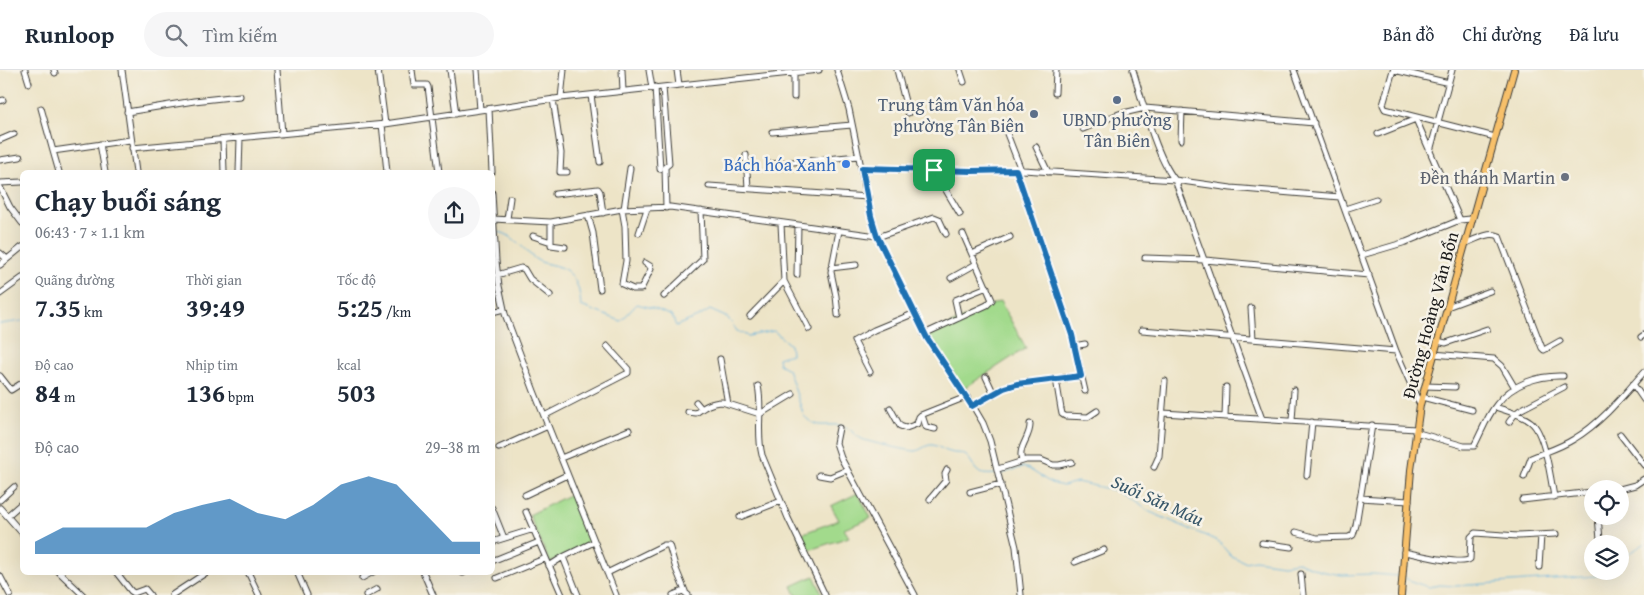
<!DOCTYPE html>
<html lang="vi">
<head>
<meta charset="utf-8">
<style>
	body { margin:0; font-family:"Gentium Book Plus",serif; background:#f6f6f7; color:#1f2937; height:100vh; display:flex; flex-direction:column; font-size:19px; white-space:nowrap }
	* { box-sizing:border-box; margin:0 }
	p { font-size:16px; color:#747a83 }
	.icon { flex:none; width:28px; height:28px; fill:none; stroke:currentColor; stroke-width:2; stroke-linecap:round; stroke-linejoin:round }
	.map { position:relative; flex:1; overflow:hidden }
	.panel { position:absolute; left:20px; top:100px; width:475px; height:405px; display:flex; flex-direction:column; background:#fff; border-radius:8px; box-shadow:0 5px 20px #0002 }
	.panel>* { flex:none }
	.buttons { position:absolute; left:1584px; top:410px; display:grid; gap:10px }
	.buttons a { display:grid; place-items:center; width:45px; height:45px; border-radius:50%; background:#fff; box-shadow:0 5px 20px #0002; font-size:25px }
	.pin { position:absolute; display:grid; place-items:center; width:42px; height:42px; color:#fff; margin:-21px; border-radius:10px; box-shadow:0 2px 8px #0006 }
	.round { display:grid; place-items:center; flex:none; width:52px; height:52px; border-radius:26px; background:#f6f6f7 }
	.head { display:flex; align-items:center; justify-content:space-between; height:85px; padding:0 15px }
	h1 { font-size:28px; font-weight:700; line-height:38px }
	.metrics { display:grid; grid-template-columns:repeat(3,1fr); gap:8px; height:85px; padding:5px 15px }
	.metrics div { display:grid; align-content:center }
	.metrics b { font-size:25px; font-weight:700 }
	.metrics small { font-size:14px; font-weight:400 }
	.metrics p { font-size:14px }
	.chart { height:140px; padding:10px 15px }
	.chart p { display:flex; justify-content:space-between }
	.chart svg { width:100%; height:90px; margin-top:5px; fill:#1f6fb2; opacity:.7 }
	header { display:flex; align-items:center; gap:30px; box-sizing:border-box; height:70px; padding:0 25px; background:#fff; border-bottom:1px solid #e0e1e3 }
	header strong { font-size:24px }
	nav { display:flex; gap:28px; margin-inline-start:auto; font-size:18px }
	.search { width:350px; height:45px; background:#f6f6f7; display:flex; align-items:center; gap:12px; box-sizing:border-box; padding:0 18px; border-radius:28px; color:#747a83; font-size:19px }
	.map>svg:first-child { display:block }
	.green { fill:#a2da8c; stroke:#5f7b54 }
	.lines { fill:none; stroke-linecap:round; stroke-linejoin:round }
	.stream { stroke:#64b2de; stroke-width:1 }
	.minor-casing { stroke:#3b3a36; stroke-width:7 }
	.major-casing { stroke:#3b3a36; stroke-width:8 }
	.minor { stroke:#fff; stroke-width:5 }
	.major { stroke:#f7c06b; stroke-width:6 }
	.route-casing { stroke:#fff; stroke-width:10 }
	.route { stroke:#1f6fb2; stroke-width:6 }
	.service-dot { fill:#5c6f8a; stroke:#f7f3e8; stroke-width:2 }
	.shop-dot { fill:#3f7fe0; stroke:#f7f3e8; stroke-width:2 }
	.worship-dot { fill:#6b7280; stroke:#f7f3e8; stroke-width:2 }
	.labels { text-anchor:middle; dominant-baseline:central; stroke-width:5; stroke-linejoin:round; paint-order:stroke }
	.service-label { font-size:18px; fill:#4e5e75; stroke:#f7f3e8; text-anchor:end }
	.shop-label { font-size:18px; fill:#366cbe; stroke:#f7f3e8; text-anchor:end }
	.worship-label { font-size:18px; fill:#5b616d; stroke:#f7f3e8; text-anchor:end }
	.street-label { font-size:18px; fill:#1c1c1c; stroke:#f7f3e8 }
	.water-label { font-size:19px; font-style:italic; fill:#39586a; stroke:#f7f3e8 }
</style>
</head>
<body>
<header>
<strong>Runloop</strong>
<div class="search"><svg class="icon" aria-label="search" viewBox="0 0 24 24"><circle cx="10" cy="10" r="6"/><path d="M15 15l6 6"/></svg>Tìm kiếm</div>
<nav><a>Bản đồ</a><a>Chỉ đường</a><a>Đã lưu</a></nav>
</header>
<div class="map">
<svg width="1644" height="525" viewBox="0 0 1644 525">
	<rect width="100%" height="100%" fill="#f7f3e8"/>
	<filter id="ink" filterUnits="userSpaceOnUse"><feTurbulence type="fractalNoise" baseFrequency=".02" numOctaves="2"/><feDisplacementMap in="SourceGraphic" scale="10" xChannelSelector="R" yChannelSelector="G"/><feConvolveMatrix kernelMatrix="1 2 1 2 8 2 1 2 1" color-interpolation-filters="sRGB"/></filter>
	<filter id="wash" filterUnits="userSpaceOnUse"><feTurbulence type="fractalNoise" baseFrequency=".0096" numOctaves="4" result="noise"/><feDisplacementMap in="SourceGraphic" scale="20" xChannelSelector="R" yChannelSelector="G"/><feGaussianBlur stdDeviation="1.12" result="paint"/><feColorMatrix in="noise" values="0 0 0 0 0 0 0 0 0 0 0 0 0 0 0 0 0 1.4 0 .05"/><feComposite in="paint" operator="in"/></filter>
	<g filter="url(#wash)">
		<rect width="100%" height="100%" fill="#ede4c7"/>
		<path class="green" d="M1000,231L1026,278L963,319L927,265Z
			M573,423L592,471L550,493L529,445Z
			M858,423L871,448L844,459L849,467L806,481L798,465L839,450L831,436Z
			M814,506L823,525H796L792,516Z"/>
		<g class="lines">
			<path class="stream" d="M497,162C511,162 524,180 534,188C545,197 561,192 572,206C579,215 580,225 581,236L621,251L637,234L655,239L672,246L676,256L700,246L710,240L728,248L737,261L748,266L774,261L790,275L791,284L778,288L779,294L788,299L804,346C818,361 827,352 843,356C852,359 855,366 862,369C867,372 910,381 915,381C922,380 926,374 933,375C939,376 944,381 950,382C956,384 960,382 965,385C977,394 971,407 995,404
				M0,254L22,251
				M1001,404L1023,397L1029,399L1051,413L1063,416L1077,412L1118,421L1150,442L1218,471L1231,486L1245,492L1255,490L1283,494L1298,492L1320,501L1342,505L1373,504L1399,506
				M1620,492L1626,485L1644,474
				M1405,508L1416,513L1429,517L1440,515L1455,516L1610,505L1612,501"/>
		</g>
	</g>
	<g filter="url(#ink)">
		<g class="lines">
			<g class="minor-casing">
				<path id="minor" d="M25,0L29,13
					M54,0L55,3
					M122,0L136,102
					M277,0L282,64
					M378,0L385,54
					M412,0L414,15H427L428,17L439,102
					M450,0L456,44
					M477,0L480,40
					M622,0L623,21
					M649,0L652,18
					M677,0L679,15
					M837,0L849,39L871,146L877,166L927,268L973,336L983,353L990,371L1016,477L1021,525
					M897,0L908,43
					M960,0L964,12
					M1133,0C1142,30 1156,87 1175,110L1262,349
					M1294,0L1396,281L1420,335
					M1393,0L1383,35L1385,39L1495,67
					M1394,0L1449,13
					M655,17L660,99
					M663,17L669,94L665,97L666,138
					M1055,23L1056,0
					M591,25L600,92
					M794,27V3
					M561,28L564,0
					M553,29L561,83L560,102H567
					M0,31L3,30
					M41,38L53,81
					M489,39L492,102
					M127,42L194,31L240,26
					M1415,47L1460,150
					M382,54L387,102
					M1004,56L1021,100
					M1083,59L1119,44L1145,38L1314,53
					M772,62L852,55
					M1378,64L1416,49
					M0,70L14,64
					M223,70L224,102
					M1181,70L1182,41
					M100,74L105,102
					M1036,77L1048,102
					M132,78L385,54L561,28L819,0
					M1430,81L1452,0
					M746,85L748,118
					M0,90L20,87
					M771,94L859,86
					M862,98L972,101L1023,100L1175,110L1231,118L1340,127
					M934,100L960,144
					M1016,100L1072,265L1085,321
					M59,102L53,81L130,70
					M239,102L240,68
					M0,113L22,112
					M709,116L868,127
					M0,117L10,137L22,153
					M492,123L496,191L499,216L505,244L534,321L616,525
					M555,124L598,119L600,122L603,143
					M622,139L625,156L626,191L622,214L633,219H641L651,199L650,196L645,193
					M624,139L630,98
					M1345,139L1376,129
					M588,145L593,163L600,219
					M493,149L551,152L622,139L670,137L877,166
					M507,149L510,128
					M551,152V175L565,177
					M781,154L784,211L809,259
					M639,163L647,139
					M533,166L551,172
					M878,167L934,147L939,149L946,164
					M1464,174C1474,170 1489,161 1499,166L1542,278L1544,280L1560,271
					M0,183L7,189
					M972,184L1010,167
					M1362,185L1406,172L1460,150L1471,149
					M1145,188L1205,190L1369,205
					M0,195L22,177
					M831,198L856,195
					M497,205L521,198L524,199L530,209L550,225
					M797,205L798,155
					M951,208L976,194
					M0,224L22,208
					M664,226L703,189L701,141
					M1447,237L1490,221
					M1251,238L1253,269
					M492,242L504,239
					M838,245L836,226L831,202L839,161
					M750,246L784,211
					M959,248L955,230L987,217
					M1142,260L1396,281
					M924,264L987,235L992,230L963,164
					M1641,267L1644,265
					M1437,271L1446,273L1487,259
					M1074,276L1085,274
					M1433,284L1494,289L1502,296L1515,318
					M720,289L728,334
					M870,302L854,271L874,260L915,243
					M0,306L11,320L22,313
					M986,307L994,324
					M1056,309L1061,339L1062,344L1065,346L1088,347L1097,341
					M1633,314L1644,330
					M758,316C763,338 756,362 762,385L788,448L825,525
					M1425,316L1455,317
					M1422,327L1472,340
					M696,332L701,338
					M973,336L1004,318L1017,314L1081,306
					M1495,337C1507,341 1521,344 1531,352C1545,363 1551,410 1554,427
					M890,338L900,356L906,358L917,354L919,347L921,345L966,327
					M688,342L696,343C704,337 711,332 722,332L760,344L793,324
					M1163,343L1416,359
					M922,345L926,357L935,359
					M544,346L628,303V299L607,276
					M1225,347L1226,317
					M1292,351L1294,320
					M1509,352L1515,344L1520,340L1564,317
					M839,358L836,373L841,388L915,525
					M1415,362L1464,376H1474C1481,363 1487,346 1497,334C1512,314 1538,305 1563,306
					M1620,364L1644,395
					M499,378L548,356
					M561,388L629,360
					M1022,391C1017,377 1031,367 1030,354
					M1154,397L1159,386L1165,311
					M998,399L1026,390H1041L1053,395H1059L1072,392
					M819,405L830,407L847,400
					M1307,405L1312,352
					M1524,407L1531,388C1545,382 1560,378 1574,369C1601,353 1623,326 1644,302
					M1620,419L1635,415L1644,409
					M970,422L1001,414
					M525,425L567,405
					M1360,428L1409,431
					M930,429L946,410L945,404L947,400
					M0,430L14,417
					M1522,430L1592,422
					M0,438L22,463
					M492,438L504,468
					M526,442L562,525
					M7,446L22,433
					M1598,446L1600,470
					M740,447L781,431
					M1296,462L1317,468L1349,467L1353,465L1356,455L1372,355
					M492,472L534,459
					M1262,473L1291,477
					M1404,482C1417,484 1461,496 1470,489L1471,467L1475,463L1518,466L1556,464
					M563,487L578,525
					M492,491L539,472
					M1075,492L1104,480
					M549,496L563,487L594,472
					M1539,497L1541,465
					M59,502L83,525
					M116,502L131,521L134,523L145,519L150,525
					M248,502L259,525
					M297,502L307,525
					M423,502L433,525
					M463,503V502
					M607,503L664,475H669L676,499L685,521
					M1301,504L1303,525
					M0,506L10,525
					M362,508L373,502
					M497,508L546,488
					M172,525L207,502
					M366,525L377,519
					M673,525L683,521L688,525"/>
			</g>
			<g class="major-casing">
				<path id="major" d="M1401,525L1411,400L1420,335L1514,0"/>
			</g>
			<use href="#minor" class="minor"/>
			<use href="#major" class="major"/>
		</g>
	</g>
	<g class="lines" filter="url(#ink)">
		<g class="route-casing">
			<path id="route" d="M862,98L972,101L1016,100L1072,265L1081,306L1017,314L1004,318L972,336L927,268L877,166L871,146Z"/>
		</g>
		<use href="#route" class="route"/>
	</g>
	<g class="service-dot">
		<circle cx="1117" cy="30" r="5"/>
		<circle cx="1034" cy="44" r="5"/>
	</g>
	<circle class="shop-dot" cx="846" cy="94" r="5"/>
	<circle class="worship-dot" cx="1565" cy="107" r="5"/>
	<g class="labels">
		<g class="service-label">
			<text x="1024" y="34">Trung tâm Văn hóa<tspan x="1024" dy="21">phường Tân Biên</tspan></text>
			<text x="1117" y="49" text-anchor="middle">UBND phường<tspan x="1117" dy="21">Tân Biên</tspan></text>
		</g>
		<g class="shop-label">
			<text x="836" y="94">Bách hóa Xanh</text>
		</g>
		<g class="worship-label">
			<text x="1555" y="107">Đền thánh Martin</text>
		</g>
		<g class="street-label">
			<text transform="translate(1430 245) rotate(-75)">Đường Hoàng Văn Bổn</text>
		</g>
		<g class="water-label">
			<text transform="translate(1158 430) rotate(24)">Suối Săn Máu</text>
		</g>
	</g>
</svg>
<div class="buttons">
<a><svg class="icon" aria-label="locate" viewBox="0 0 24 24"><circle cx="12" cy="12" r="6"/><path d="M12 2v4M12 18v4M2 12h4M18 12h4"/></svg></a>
<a><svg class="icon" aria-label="layers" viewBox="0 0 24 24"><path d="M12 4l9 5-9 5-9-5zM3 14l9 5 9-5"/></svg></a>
</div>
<div class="pin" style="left:934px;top:100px;background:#1e9e55"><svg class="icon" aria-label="arrive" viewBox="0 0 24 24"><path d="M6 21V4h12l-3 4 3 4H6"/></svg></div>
<section class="panel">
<div class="head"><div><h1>Chạy buổi sáng</h1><p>06:43 · 7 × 1.1 km</p></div><a class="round"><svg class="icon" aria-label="share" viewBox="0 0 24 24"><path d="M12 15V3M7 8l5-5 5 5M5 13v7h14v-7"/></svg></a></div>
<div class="metrics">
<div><p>Quãng đường</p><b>7.35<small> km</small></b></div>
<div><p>Thời gian</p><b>39:49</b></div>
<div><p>Tốc độ</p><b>5:25<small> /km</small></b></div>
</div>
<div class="metrics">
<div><p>Độ cao</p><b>84<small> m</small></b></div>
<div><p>Nhịp tim</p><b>136<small> bpm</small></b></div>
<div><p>kcal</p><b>503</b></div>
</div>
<div class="chart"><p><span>Độ cao</span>29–38 m</p>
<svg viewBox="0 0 160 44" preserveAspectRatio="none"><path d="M0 44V38L10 31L20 31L30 31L40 31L50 24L60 20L70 17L80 24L90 27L100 20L110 10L120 6L130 10L140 24L150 38L160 38V44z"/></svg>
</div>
</section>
</div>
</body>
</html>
